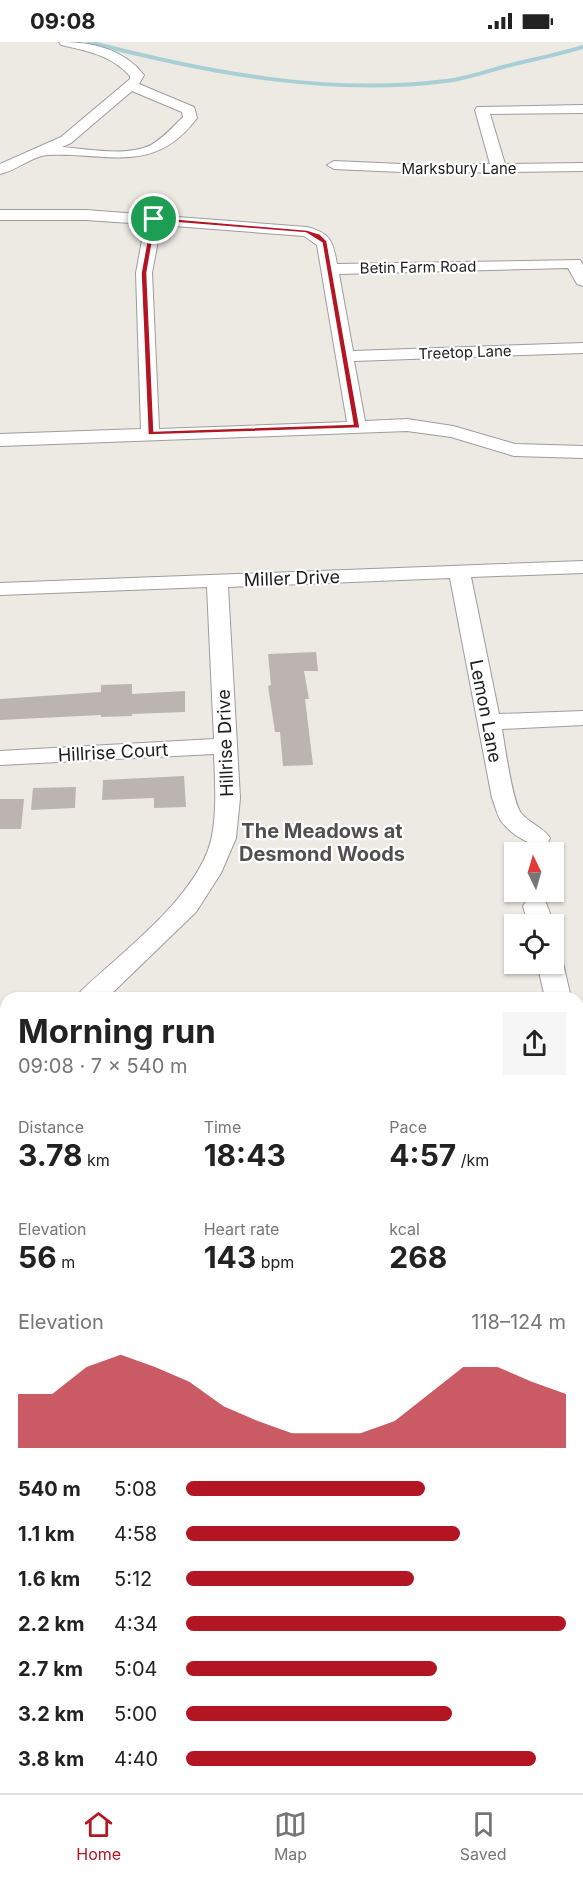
<!DOCTYPE html>
<html lang="en">
<head>
<meta charset="utf-8">
<style>
	body { margin:0; font-family:Inter,sans-serif; background:#f6f6f6; color:#222; height:100vh; display:flex; flex-direction:column; font-size:22px; white-space:nowrap }
	* { box-sizing:border-box; margin:0 }
	p { font-size:20px; color:#767676 }
	.icon { flex:none; width:33px; height:33px; fill:none; stroke:currentColor; stroke-width:2; stroke-linecap:round; stroke-linejoin:round }
	.map { position:relative; flex:1; overflow:hidden }
	.drawer { position:absolute; left:0px; top:950px; width:584px; height:802px; display:flex; flex-direction:column; background:#fff; border-radius:18px 18px 0 0; box-shadow:0 2px 4px #0004 }
	.drawer>* { flex:none }
	.needle { width:39px; rotate:355deg }
	.tools { position:absolute; left:504px; top:800px; display:grid; gap:12px }
	.tools a { display:grid; place-items:center; width:60px; height:60px; border-radius:0px; background:#fff; box-shadow:0 2px 4px #0004; font-size:30px }
	.pin { position:absolute; display:grid; place-items:center; width:51px; height:51px; color:#fff; margin:-26px; border:3px solid #fff; border-radius:50%; box-shadow:0 2px 6px #0007 }
	.round { display:grid; place-items:center; flex:none; width:63px; height:63px; border-radius:0px; background:#f6f6f6 }
	.head { display:flex; align-items:center; justify-content:space-between; height:102px; padding:0 18px }
	h1 { font-size:33px; font-weight:700; line-height:45px }
	.stats { display:grid; grid-template-columns:repeat(3,1fr); gap:9px; height:102px; padding:6px 18px }
	.stats div { display:grid; align-content:center }
	.stats b { font-size:30px; font-weight:700 }
	.stats small { font-size:16px; font-weight:400 }
	.stats p { font-size:16px }
	.chart { height:168px; padding:12px 18px }
	.chart p { display:flex; justify-content:space-between }
	.chart svg { width:100%; height:108px; margin-top:6px; fill:#b41522; opacity:.7 }
	ul { padding:0 18px; list-style:none; font-size:20px }
	li { display:grid; grid-template-columns:96px 72px 1fr; align-items:center; height:45px }
	li i { height:15px; border-radius:8px; background:#b41522 }
	.status { display:flex; justify-content:space-between; align-items:center; height:42px; padding:0 30px; background:#fff; direction:ltr }
	.status svg { height:16px; fill:currentColor }
	.tabs { display:flex; justify-content:space-around; align-items:center; height:84px; border-top:2px solid #e0e0e0; background:#fff; font-size:16px; color:#767676 }
	.tabs a { display:grid; justify-items:center; gap:3px }
	.tabs .current { color:#b41522 }
	.map>svg:first-child { display:block }
	.lines { fill:none; stroke-linecap:round; stroke-linejoin:round }
	.stream { stroke:#a8cfd6; stroke-width:4 }
	.building { fill:#bcb4b0 }
	.minor-casing { stroke:#9d9d9d; stroke-width:2 }
	.path-far1 { stroke:#eb7876; stroke-width:4; stroke-dasharray:3 3; stroke-linecap:butt }
	.path { stroke:#eb7876; stroke-width:5; stroke-dasharray:4 4; stroke-linecap:butt }
	.minor { fill:#fff; fill-rule:evenodd }
	.route { fill:#b41522; stroke:#fff; stroke-width:1.5; fill-rule:evenodd }
	.labels { text-anchor:middle; dominant-baseline:central; stroke-width:4.5; stroke-linejoin:round; paint-order:stroke }
	.far-street-label { font-size:15px; fill:#1c1c1c; stroke:#fff }
	.street-label { font-size:18px; fill:#1c1c1c; stroke:#fff }
	.neighbourhood-label { font-size:20px; font-weight:bold; fill:#4f4f4f; stroke:#fff }
</style>
</head>
<body>
<div class="status"><b>09:08</b><svg viewBox="0 0 49 12"><path d="M0 12V9h3v3zM5 12V6h3v6zM10 12V3h3v9zM15 12V0h3v12zM26 1h20v11H26zM47 4h2v5h-2z"/></svg></div>
<div class="map">
<svg width="583" height="1751" viewBox="0 0 583 1751">
	<rect width="100%" height="100%" fill="#ede9e3"/>
	<g class="lines">
		<path class="stream" d="M89,0C205,30 325,54 446,39C465,37 484,30 503,25C530,18 557,13 583,5"/>
	</g>
	<path class="building" d="M316,610L318,629H304L309,657H305L313,723L283,724L280,690H275L268,644L271,643L268,612Z
		M132,642V652L185,649V670L132,672V674L101,675V673L0,678V657L101,650V643Z
		M184,734L186,765L154,766V756L102,758L103,738Z
		M76,745L75,766L31,768L33,746Z
		M0,757H24L21,787H0Z"/>
	<g class="lines">
		<g class="minor-casing">
			<path id="minor" d="M59,0C91,0 123,6 144,33L139,42L194,65L197,76C154,134 107,110 47,113C32,114 16,129 0,132V122L61,95L130,37V34C111,13 87,9 61,3ZM132,49L182,70L183,75C173,85 163,96 151,103C126,115 89,107 62,105L71,101Z
				M583,63V71L490,72L505,122L583,121V129L424,131L334,127L327,123L334,119L424,123L490,122L475,68L477,65Z
				M0,168H86L307,185C331,191 333,200 337,222L580,218L583,223V244L577,242L568,226L339,232L353,309L583,301V311L354,319L365,379L407,377L453,384L515,402L583,404V416L514,414L451,395L407,389L0,404V392L141,387L136,231L145,182L86,178H0ZM161,183L304,194L317,203L347,380L159,387L152,231Z
				M583,519V531L471,535L499,672L583,669V683L502,687C505,705 512,758 521,771C529,781 543,785 550,796L547,802C531,806 511,792 501,779C497,773 495,763 492,756L450,536L228,545L240,756L236,796L221,831L196,870L107,956H77L81,949C122,910 201,852 212,794C217,767 215,739 214,712L0,723V709L214,697L207,545L0,553V541Z
				M536,855L545,858L554,882V883L528,882L523,864L527,858Z
				M554,913L559,914L563,921L571,956H545L537,921H554Z
				M6,1023V1049L0,1051V1025Z
				M0,1098L6,1100V1126L0,1124Z
				M578,1119L583,1121V1145L578,1143Z
				M578,1478L583,1480V1513L578,1511Z"/>
		</g>
		<path class="path-far1" d="M0,1069L6,1063"/>
		<path class="path" d="M0,1142L6,1146"/>
		<use href="#minor" class="minor"/>
	</g>
	<path class="route" d="M154,175L307,188L320,192L327,199L360,386L148,393L141,231L151,177ZM156,179L306,191L322,201L353,382L154,389L147,231Z"/>
	<g class="labels">
		<g class="far-street-label">
			<text x="459" y="126">Marksbury Lane</text>
			<text transform="translate(418 225) rotate(-1)">Betin Farm Road</text>
			<text transform="translate(465 310) rotate(-2)">Treetop Lane</text>
		</g>
		<g class="street-label">
			<text transform="translate(292 536) rotate(-2)">Miller Drive</text>
			<text transform="translate(486 669) rotate(79)">Lemon Lane</text>
			<text transform="translate(225 701) rotate(-92)">Hillrise Drive</text>
			<text transform="translate(113 710) rotate(-3)">Hillrise Court</text>
		</g>
		<g class="neighbourhood-label">
			<text x="322" y="789">The Meadows at<tspan x="322" dy="23">Desmond Woods</tspan></text>
		</g>
	</g>
</svg>
<div class="tools">
<a><svg class="needle" viewBox="-14 -14 28 28"><path d="M0-13l5 13h-10z" fill="#e53935"/><path d="M0 13l5-13h-10z" fill="#767676"/></svg></a>
<a><svg class="icon" aria-label="locate" viewBox="0 0 24 24"><circle cx="12" cy="12" r="6"/><path d="M12 2v4M12 18v4M2 12h4M18 12h4"/></svg></a>
</div>
<div class="pin" style="left:154px;top:177px;background:#1e9e55"><svg class="icon" aria-label="arrive" viewBox="0 0 24 24"><path d="M6 21V4h12l-3 4 3 4H6"/></svg></div>
<section class="drawer">
<div class="head"><div><h1>Morning run</h1><p>09:08 · 7 × 540 m</p></div><a class="round"><svg class="icon" aria-label="share" viewBox="0 0 24 24"><path d="M12 15V3M7 8l5-5 5 5M5 13v7h14v-7"/></svg></a></div>
<div class="stats">
<div><p>Distance</p><b>3.78<small> km</small></b></div>
<div><p>Time</p><b>18:43</b></div>
<div><p>Pace</p><b>4:57<small> /km</small></b></div>
</div>
<div class="stats">
<div><p>Elevation</p><b>56<small> m</small></b></div>
<div><p>Heart rate</p><b>143<small> bpm</small></b></div>
<div><p>kcal</p><b>268</b></div>
</div>
<div class="chart"><p><span>Elevation</span>118–124 m</p>
<svg viewBox="0 0 160 44" preserveAspectRatio="none"><path d="M0 44V22L10 22L20 11L30 6L40 11L50 17L60 27L70 33L80 38L90 38L100 38L110 33L120 22L130 11L140 11L150 17L160 22V44z"/></svg>
</div>
<ul>
<li><b>540 m</b>5:08<i style="width:63%"></i></li>
<li><b>1.1 km</b>4:58<i style="width:72%"></i></li>
<li><b>1.6 km</b>5:12<i style="width:60%"></i></li>
<li><b>2.2 km</b>4:34<i style="width:100%"></i></li>
<li><b>2.7 km</b>5:04<i style="width:66%"></i></li>
<li><b>3.2 km</b>5:00<i style="width:70%"></i></li>
<li><b>3.8 km</b>4:40<i style="width:92%"></i></li>
</ul>
</section>
</div>
<nav class="tabs">
<a class="current"><svg class="icon" aria-label="home" viewBox="0 0 24 24"><path d="M3 11l9-7 9 7M6 9v11h12V9"/></svg>Home</a>
<a><svg class="icon" aria-label="map" viewBox="0 0 24 24"><path d="M3 6l6-2 6 2 6-2v14l-6 2-6-2-6 2zM9 4v14M15 6v14"/></svg>Map</a>
<a><svg class="icon" aria-label="saved" viewBox="0 0 24 24"><path d="M7 4h10v16l-5-4-5 4z"/></svg>Saved</a>
</nav>
</body>
</html>
